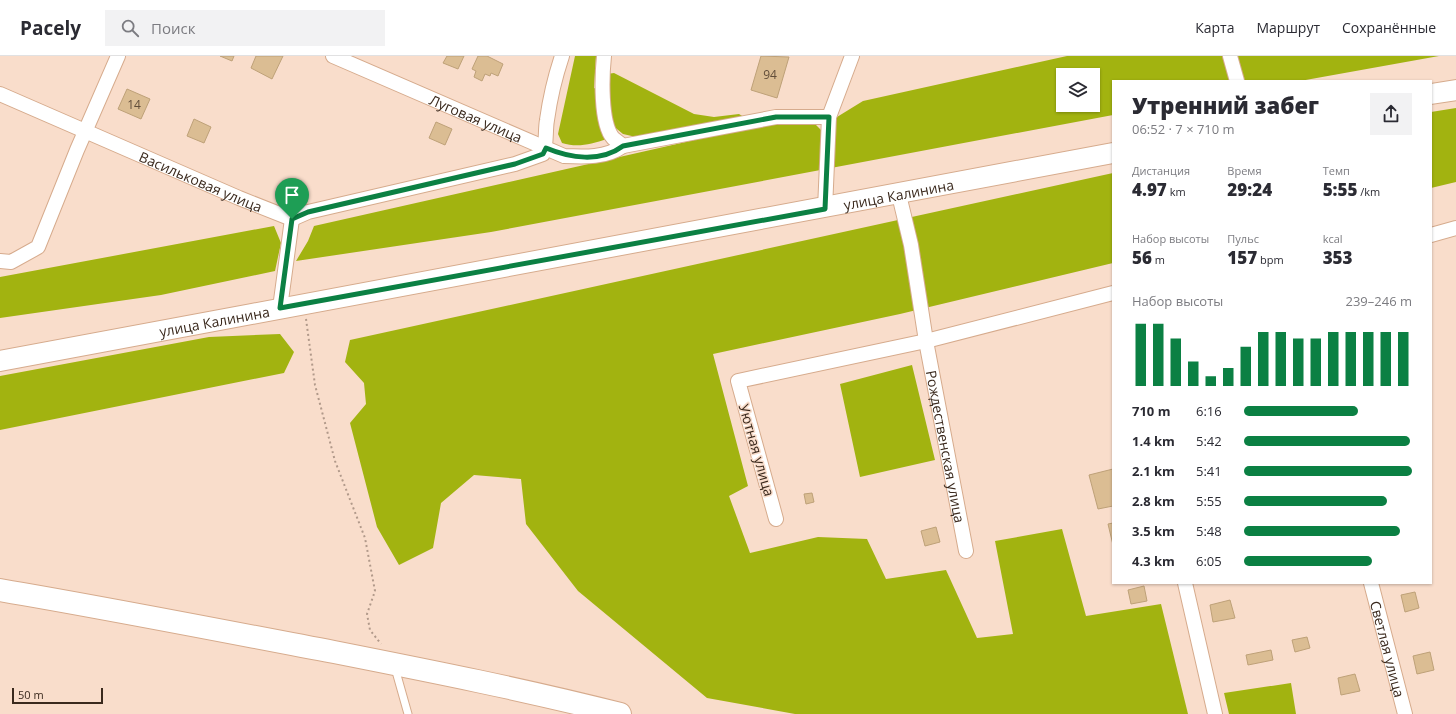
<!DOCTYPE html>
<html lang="ru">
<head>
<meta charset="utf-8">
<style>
	body { margin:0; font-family:"Open Sans",sans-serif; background:#f2f2f3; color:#2b2b33; height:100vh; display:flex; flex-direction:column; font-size:15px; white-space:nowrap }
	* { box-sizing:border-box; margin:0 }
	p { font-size:13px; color:#7c7c81 }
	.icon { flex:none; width:22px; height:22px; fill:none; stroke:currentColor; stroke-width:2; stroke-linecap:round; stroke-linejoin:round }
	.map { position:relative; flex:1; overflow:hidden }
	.panel { position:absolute; left:1112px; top:24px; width:320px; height:504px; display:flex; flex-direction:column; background:#fff; border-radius:0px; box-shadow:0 1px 3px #0004 }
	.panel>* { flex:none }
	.controls { position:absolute; left:1056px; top:12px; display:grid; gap:8px }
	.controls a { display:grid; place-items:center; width:44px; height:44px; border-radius:0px; background:#fff; box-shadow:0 1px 3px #0004; font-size:20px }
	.scale { position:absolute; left:12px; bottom:10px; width:91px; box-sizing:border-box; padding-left:4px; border:2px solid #3a291d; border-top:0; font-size:11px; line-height:14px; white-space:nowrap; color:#3a291d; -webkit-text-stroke:3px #f9ddcb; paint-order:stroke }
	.pin { position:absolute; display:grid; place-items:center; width:34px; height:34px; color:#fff; margin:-41px -17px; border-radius:50% 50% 50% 0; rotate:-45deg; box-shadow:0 0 4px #0007 }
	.pin .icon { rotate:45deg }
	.round { display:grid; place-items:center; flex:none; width:42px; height:42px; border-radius:0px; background:#f2f2f3 }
	.headline { display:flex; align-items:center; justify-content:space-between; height:68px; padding:0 20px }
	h1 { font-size:22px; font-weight:800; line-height:30px }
	.stats { display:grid; grid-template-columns:repeat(3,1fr); gap:6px; height:68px; padding:4px 20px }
	.stats div { display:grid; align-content:center }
	.stats b { font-size:17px; font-weight:800 }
	.stats small { font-size:11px; font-weight:400 }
	.stats p { font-size:11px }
	.chart { height:112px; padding:8px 20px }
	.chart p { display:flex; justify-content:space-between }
	.chart svg { width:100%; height:72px; margin-top:4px; stroke:#0b8043; stroke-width:6 }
	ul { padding:0 20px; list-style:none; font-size:13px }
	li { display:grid; grid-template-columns:64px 48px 1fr; align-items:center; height:30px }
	li i { height:10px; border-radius:5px; background:#0b8043 }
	header { display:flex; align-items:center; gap:24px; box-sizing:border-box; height:56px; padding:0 20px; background:#fff; border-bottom:1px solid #e1e1e2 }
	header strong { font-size:19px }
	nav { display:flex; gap:22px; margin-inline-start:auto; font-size:14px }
	.search { width:280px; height:36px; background:#f2f2f3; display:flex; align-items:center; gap:10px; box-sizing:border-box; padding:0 14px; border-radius:0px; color:#7c7c81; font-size:15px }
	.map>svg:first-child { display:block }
	.forest { fill:#a2b310; fill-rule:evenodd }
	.building { fill:#dbbd93; stroke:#bea178 }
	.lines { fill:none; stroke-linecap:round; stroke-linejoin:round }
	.service-casing { stroke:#d6ab8d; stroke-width:9 }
	.minor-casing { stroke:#d6ab8d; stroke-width:16 }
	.secondary-casing { stroke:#d6ab8d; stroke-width:22 }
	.primary-casing { stroke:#d6ab8d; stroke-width:24 }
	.path { stroke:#b1998a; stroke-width:2; stroke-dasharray:2 3; stroke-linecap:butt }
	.service { stroke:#fff; stroke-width:7 }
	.minor { stroke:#fff; stroke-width:14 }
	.secondary { stroke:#fff; stroke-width:20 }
	.primary { stroke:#fff; stroke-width:22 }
	.route-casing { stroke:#fff; stroke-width:8 }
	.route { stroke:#0b8043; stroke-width:5 }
	.labels { text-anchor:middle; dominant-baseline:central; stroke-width:3; stroke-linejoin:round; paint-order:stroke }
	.number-label { font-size:12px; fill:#624e3a }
	.street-label { font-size:14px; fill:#3a291d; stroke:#f9ddcb }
</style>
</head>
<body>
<header>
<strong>Pacely</strong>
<div class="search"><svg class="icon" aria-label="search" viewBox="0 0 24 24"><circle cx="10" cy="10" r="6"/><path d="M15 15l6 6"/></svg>Поиск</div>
<nav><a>Карта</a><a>Маршрут</a><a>Сохранённые</a></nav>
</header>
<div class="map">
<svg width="1456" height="658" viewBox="0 0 1456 658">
	<rect width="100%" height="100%" fill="#f9ddcb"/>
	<path class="forest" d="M575,0H596L594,32L599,34L607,83C591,88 578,92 562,87L558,78Z
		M1067,0H1439L1300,25H1113V59L491,176L296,205L308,185L314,170L774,66H813L821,74L837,61L863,45ZM1063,19H1093V49H1063Z
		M614,17L694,58L714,61L739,58L744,61L636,81L623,78L612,69L607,18Z
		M1456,52V126L1431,132V56Z
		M1113,117V207L900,258L713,298L748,430L729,440L750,497L818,481L867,483L886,523L946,514L977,582L1013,578L995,485L1062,473L1086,560L1161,548L1188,658H795L707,642L578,535L526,468L521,423L474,419L441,447L433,492L399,509L377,471L350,367L366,348L364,327L345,306L350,284Z
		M274,170L281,187L275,215L161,239L0,262V221Z
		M280,278L294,296L284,317L0,374V320L209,281Z
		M912,309L935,404L860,421L840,328Z
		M1291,627L1296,658H1229L1224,637Z"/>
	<path class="building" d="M220,0H234L232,5Z
		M256,0H283L272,23L251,12Z
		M447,0H464L458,13L443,7Z
		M478,0H487L503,8L498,20L491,17L490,20L485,18L482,25L474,21L476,15L472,13Z
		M761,0L789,1L777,42L751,34Z
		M127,33L150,43L141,63L118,53Z
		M194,63L211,71L204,87L187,80Z
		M436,66L452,73L445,89L429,82Z
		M1113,413V450L1098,453L1089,419Z
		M812,437L814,446L806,448L804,438Z
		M1113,467V489L1108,468Z
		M936,471L940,486L925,490L921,475Z
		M1144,530L1147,545L1131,548L1128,534Z
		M1415,536L1419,552L1405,556L1401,539Z
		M1230,544L1235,562L1213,566L1210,549Z
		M1307,581L1310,592L1295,596L1292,584Z
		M1271,594L1273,604L1248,609L1246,599Z
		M1430,596L1434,614L1417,618L1413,600Z
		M1355,618L1360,635L1341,639L1338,622Z"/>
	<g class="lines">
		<g class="service-casing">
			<path id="service" d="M395,612L408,658"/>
		</g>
		<g class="minor-casing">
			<g id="minor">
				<path id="s1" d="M333,0L564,100C585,101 606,102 623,90"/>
				<path d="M604,0C602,19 600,67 613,82C616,85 620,87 623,90L776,61H829"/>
				<path d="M1230,0L1237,25"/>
				<path id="s2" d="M0,38L239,142L292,163L308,156L515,108L543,98C547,88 545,75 547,64C550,42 555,21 562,0"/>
				<path id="s3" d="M899,139L911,189L926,285L966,495"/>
				<path d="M825,153L829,61L852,0"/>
				<path d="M1431,179L1456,172"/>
				<path d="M0,205L11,206L38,191L77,94L118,0"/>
				<path d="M280,252L292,163"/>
				<path d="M776,463L738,325L926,285L1113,237"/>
				<path d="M1185,527L1215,658"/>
				<path id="s4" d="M1371,527L1405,658"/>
			</g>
		</g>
		<g class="secondary-casing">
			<g id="secondary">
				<path d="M1431,38L1456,34"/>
				<path id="s5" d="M0,305C371,235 743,169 1113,97"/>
			</g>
		</g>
		<g class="primary-casing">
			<path id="primary" d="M0,534C112,553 223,575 334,596C430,615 526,634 620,658"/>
		</g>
		<path class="path" d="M306,263L315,329L335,405L365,482L375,535L367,558L370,574L381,588"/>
		<use href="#service" class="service"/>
		<use href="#minor" class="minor"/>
		<use href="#secondary" class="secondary"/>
		<use href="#primary" class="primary"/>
	</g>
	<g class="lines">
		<g class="route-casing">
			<path id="route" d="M776,61H829L825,153L280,252L292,163L308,156L515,108L543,98L546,92C570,102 600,107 623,90Z"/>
		</g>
		<use href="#route" class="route"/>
	</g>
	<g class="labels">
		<g class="number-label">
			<text x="770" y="18">94</text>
			<text x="134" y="48">14</text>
		</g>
		<g class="street-label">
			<text stroke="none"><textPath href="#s1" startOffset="156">Луговая улица</textPath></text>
			<text stroke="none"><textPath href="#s2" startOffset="219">Васильковая улица</textPath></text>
			<text stroke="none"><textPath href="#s5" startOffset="914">улица Калинина</textPath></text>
			<text stroke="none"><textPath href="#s5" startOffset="218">улица Калинина</textPath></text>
			<text stroke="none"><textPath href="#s3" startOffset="256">Рождественская улица</textPath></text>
			<text transform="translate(757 394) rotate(74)">Уютная улица</text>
			<text stroke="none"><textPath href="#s4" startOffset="68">Светлая улица</textPath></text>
		</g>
	</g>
</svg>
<div class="controls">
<a><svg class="icon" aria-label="layers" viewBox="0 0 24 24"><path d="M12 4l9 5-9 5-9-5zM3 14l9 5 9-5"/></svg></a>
</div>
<div class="scale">50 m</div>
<div class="pin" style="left:292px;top:163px;background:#1e9e55"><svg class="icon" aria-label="arrive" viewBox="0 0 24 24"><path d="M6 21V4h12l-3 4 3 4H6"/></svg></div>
<section class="panel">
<div class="headline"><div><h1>Утренний забег</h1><p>06:52 · 7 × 710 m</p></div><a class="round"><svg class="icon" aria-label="share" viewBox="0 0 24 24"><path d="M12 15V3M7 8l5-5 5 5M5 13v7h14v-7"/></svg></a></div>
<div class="stats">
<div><p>Дистанция</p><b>4.97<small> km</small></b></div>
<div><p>Время</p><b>29:24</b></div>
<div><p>Темп</p><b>5:55<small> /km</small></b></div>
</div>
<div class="stats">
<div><p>Набор высоты</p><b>56<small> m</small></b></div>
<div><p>Пульс</p><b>157<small> bpm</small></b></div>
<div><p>kcal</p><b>353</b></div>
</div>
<div class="chart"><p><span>Набор высоты</span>239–246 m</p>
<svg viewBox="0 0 160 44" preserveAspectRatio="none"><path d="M5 44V6M15 44V6M25 44V15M35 44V29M45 44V38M55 44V33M65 44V20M75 44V11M85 44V11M95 44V15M105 44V15M115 44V11M125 44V11M135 44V11M145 44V11M155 44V11"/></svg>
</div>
<ul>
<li><b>710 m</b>6:16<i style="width:68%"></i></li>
<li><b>1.4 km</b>5:42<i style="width:99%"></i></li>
<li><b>2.1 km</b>5:41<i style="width:100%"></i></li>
<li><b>2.8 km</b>5:55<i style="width:85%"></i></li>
<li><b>3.5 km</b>5:48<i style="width:93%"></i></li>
<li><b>4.3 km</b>6:05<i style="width:76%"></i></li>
</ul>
</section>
</div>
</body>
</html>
